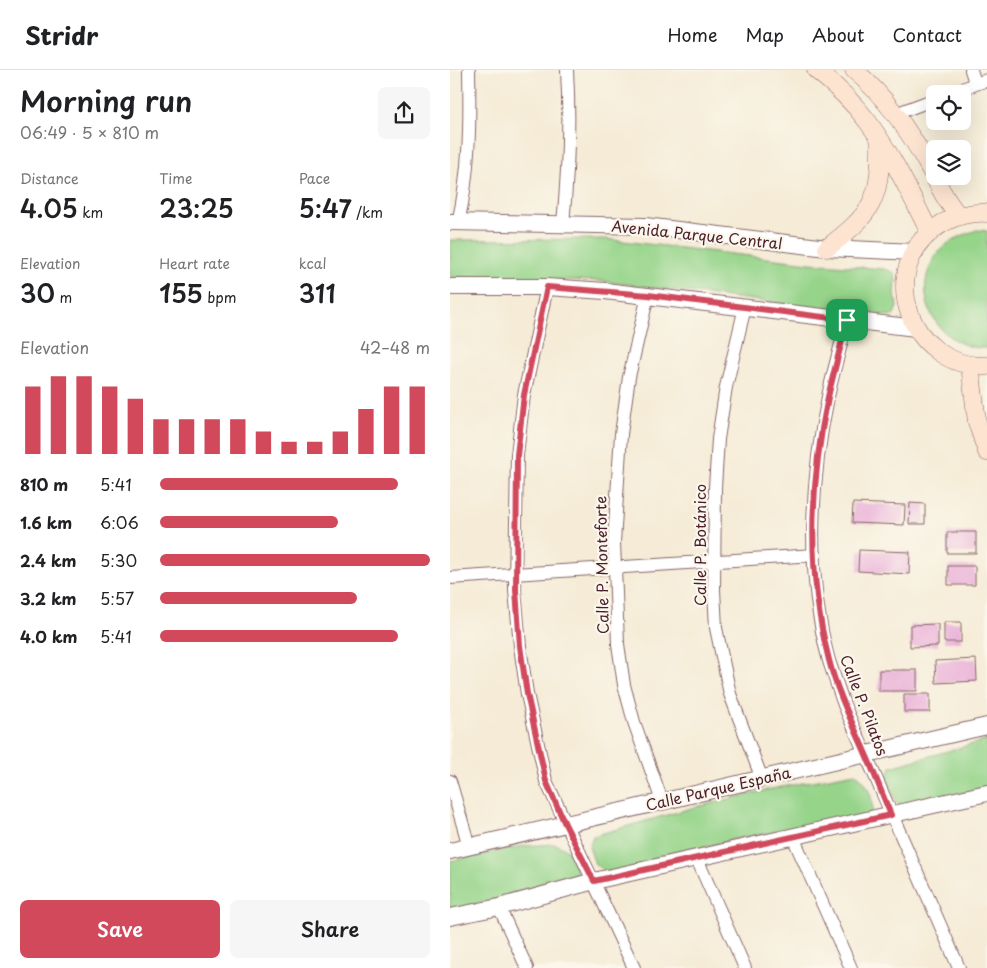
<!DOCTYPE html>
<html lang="en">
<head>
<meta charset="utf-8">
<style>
	body { margin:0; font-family:"Playpen Sans",sans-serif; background:#f6f6f6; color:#202124; height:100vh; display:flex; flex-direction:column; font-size:19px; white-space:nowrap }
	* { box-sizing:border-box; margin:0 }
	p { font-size:16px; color:#757577 }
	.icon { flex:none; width:28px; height:28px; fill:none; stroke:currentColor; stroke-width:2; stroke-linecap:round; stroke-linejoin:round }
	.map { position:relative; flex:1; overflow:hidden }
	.drawer { display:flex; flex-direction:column; background:#fff; width:450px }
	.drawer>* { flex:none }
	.tools { position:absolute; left:476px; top:15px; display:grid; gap:10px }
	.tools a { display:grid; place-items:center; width:45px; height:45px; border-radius:8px; background:#fff; box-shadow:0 5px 20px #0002; font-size:25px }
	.pin { position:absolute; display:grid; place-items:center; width:42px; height:42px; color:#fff; margin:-21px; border-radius:10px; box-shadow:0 2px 8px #0006 }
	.round { display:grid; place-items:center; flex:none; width:52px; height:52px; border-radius:8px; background:#f6f6f6 }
	.summary { display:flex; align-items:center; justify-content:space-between; height:85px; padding:0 20px }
	h1 { font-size:28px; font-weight:600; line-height:38px }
	.metrics { display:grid; grid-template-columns:repeat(3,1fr); gap:8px; height:85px; padding:5px 20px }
	.metrics div { display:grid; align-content:center }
	.metrics b { font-size:25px; font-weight:600 }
	.metrics small { font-size:14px; font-weight:400 }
	.metrics p { font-size:14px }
	.chart { height:140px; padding:10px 20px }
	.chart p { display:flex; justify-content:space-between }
	.chart svg { width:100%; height:90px; margin-top:5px; stroke:#d1495b; stroke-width:6 }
	.primary-button { display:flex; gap:10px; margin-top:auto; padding:10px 20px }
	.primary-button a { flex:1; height:58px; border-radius:8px; background:#d1495b; color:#fff; font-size:20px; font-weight:600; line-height:58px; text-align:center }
	.primary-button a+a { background:#f6f6f6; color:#202124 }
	ul { padding:0 20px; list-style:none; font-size:16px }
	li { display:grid; grid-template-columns:80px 60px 1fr; align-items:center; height:38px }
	li i { height:12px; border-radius:6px; background:#d1495b }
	header { display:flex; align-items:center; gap:30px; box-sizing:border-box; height:70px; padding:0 25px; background:#fff; border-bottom:1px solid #e0e0e0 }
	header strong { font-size:24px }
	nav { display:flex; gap:28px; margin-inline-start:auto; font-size:18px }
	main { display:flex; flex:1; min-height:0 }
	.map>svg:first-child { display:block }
	.green { fill:#96d48a; stroke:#707a5a }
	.building { fill:#e8aad6 }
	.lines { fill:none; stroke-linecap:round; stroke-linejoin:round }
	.minor-casing { stroke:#866667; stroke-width:14 }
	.tertiary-casing { stroke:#866667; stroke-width:18 }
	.secondary-casing { stroke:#866667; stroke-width:19 }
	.minor { stroke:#fff; stroke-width:12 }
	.tertiary { stroke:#fff; stroke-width:16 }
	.secondary { stroke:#fde4d1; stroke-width:18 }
	.route-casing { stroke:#fff; stroke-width:10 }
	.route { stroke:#d1495b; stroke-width:6 }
	.labels { text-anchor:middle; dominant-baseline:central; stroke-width:4.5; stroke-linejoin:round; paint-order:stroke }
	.street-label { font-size:15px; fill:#4a1f2b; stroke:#fbf7ec }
</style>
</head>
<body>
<header>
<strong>Stridr</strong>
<nav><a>Home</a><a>Map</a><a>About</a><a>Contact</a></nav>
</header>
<main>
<section class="drawer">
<div class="summary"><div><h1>Morning run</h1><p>06:49 · 5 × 810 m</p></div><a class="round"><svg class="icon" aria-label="share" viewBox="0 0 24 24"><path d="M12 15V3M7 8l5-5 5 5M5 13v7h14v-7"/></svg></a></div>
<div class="metrics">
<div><p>Distance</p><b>4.05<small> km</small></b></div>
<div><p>Time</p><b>23:25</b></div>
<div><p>Pace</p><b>5:47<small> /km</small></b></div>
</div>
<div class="metrics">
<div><p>Elevation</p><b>30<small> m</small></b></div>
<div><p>Heart rate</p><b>155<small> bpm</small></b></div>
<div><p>kcal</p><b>311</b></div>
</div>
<div class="chart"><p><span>Elevation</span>42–48 m</p>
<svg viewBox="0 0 160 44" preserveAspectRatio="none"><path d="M5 44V11M15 44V6M25 44V6M35 44V11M45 44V17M55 44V27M65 44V27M75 44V27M85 44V27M95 44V33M105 44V38M115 44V38M125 44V33M135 44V22M145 44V11M155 44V11"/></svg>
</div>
<ul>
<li><b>810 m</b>5:41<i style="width:88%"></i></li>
<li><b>1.6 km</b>6:06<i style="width:66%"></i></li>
<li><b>2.4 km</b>5:30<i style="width:100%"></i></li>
<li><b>3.2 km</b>5:57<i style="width:73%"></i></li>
<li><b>4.0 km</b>5:41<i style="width:88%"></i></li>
</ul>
<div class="primary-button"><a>Save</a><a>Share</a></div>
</section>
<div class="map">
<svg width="537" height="898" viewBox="0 0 537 898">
	<rect width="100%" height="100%" fill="#fbf7ec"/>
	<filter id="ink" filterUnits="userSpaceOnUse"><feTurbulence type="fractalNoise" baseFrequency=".02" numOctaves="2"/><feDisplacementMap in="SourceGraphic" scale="10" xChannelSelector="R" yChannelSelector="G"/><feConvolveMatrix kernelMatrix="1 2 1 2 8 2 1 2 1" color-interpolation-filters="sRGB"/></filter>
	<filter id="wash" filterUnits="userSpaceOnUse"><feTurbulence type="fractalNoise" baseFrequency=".0096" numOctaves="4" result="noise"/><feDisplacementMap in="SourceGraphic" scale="20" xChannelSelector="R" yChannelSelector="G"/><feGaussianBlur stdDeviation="1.12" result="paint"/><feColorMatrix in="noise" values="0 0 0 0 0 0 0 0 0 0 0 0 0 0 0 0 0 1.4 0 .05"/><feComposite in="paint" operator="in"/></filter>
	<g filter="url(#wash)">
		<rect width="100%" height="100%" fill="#f5ebd6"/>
		<path class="green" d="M527,160L537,161V278C488,280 457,223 488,183C498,170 513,165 527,160Z
			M155,169L359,193L434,199L445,203L446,212L445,224L447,237L443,246L407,243L150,211L0,207V170Z
			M537,670V717L455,737L446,732L437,707L441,697Z
			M405,703C417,711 424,728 422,742L412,747L284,769L178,800L157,804L145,794L139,777L143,766L238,739L316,720Z
			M105,774L118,780L126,797V808L115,815L0,840V791L73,776Z"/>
		<g id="blocks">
			<path class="building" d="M403,433L455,435L454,455L402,453Z
				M460,433L475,434V454H459Z
				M497,462H526V483H497Z
				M409,480L460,482L459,504L408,501Z
				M498,496H525V515H498Z
				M494,552H511V572H494Z
				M488,554V576L460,577V555Z
				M526,589L527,611L486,613L485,591Z
				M429,600H467V621H429Z
				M454,624H480V642H454Z"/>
		</g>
	</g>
	<g filter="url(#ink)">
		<use href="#blocks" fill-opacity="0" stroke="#866667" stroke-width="1"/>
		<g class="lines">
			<g class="minor-casing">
				<path id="minor" d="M521,0L525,13
					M498,24L537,10
					M445,44L485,29
					M8,153C20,102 20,52 19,0
					M113,154C118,102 120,52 117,0
					M97,217L74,325L67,385L65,520L70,576L77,624L96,711L184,898
					M198,225L179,307L171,364L164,472L168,574L174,615L184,652L212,731
					M295,237L276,317L268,369L265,418L264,520L266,558L280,624L312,709
					M397,250C391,276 383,301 378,327C360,413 356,507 379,591C384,606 389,620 394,635L509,898
					M0,508L365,485
					M0,711L19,776
					M343,767L401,898
					M247,789L295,898
					M49,837L77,898"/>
			</g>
			<g class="tertiary-casing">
				<path id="tertiary" d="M0,152L195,156L377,178L465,182
					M0,217H97L155,221L466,258
					M0,781L537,656
					M0,847L49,837L144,811L537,723"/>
			</g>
			<g class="secondary-casing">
				<path id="secondary" d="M366,0C385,15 403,32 418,52C443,86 461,125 480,163
					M404,0C435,26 460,62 479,97C489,115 495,131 509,146
					M537,143C522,142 506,146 493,153C423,194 457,298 537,296
					M377,178C422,143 431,131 430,72
					M520,295L527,352L537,382"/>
			</g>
			<use href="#minor" class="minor"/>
			<use href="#tertiary" class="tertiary"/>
			<use href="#secondary" class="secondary"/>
		</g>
	</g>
	<g class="lines" filter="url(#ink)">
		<g class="route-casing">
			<path id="route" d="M97,217L198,225L397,250C391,276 384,301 378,327C360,413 357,505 379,590C387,622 402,652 415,682C424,702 432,724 441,745L144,811L115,754L96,711L77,624L70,576L66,520L67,385L74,325Z"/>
		</g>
		<use href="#route" class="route"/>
	</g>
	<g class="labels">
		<g class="street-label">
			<text transform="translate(247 164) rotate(6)">Avenida Parque Central</text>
			<text transform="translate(249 475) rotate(-90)">Calle P. Botánico</text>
			<text transform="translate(151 495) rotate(-91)">Calle P. Monteforte</text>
			<text transform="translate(415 635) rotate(69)">Calle P. Pilatos</text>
			<text transform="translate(268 718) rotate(-13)">Calle Parque España</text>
		</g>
	</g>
</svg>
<div class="tools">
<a><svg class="icon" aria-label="locate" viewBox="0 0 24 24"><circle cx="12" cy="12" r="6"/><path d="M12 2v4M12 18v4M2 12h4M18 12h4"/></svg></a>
<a><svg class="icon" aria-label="layers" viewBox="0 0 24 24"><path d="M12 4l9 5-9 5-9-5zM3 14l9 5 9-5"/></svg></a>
</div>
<div class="pin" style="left:397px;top:250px;background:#1e9e55"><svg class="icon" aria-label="arrive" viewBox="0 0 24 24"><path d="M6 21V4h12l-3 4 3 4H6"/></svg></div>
</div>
</main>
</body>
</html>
